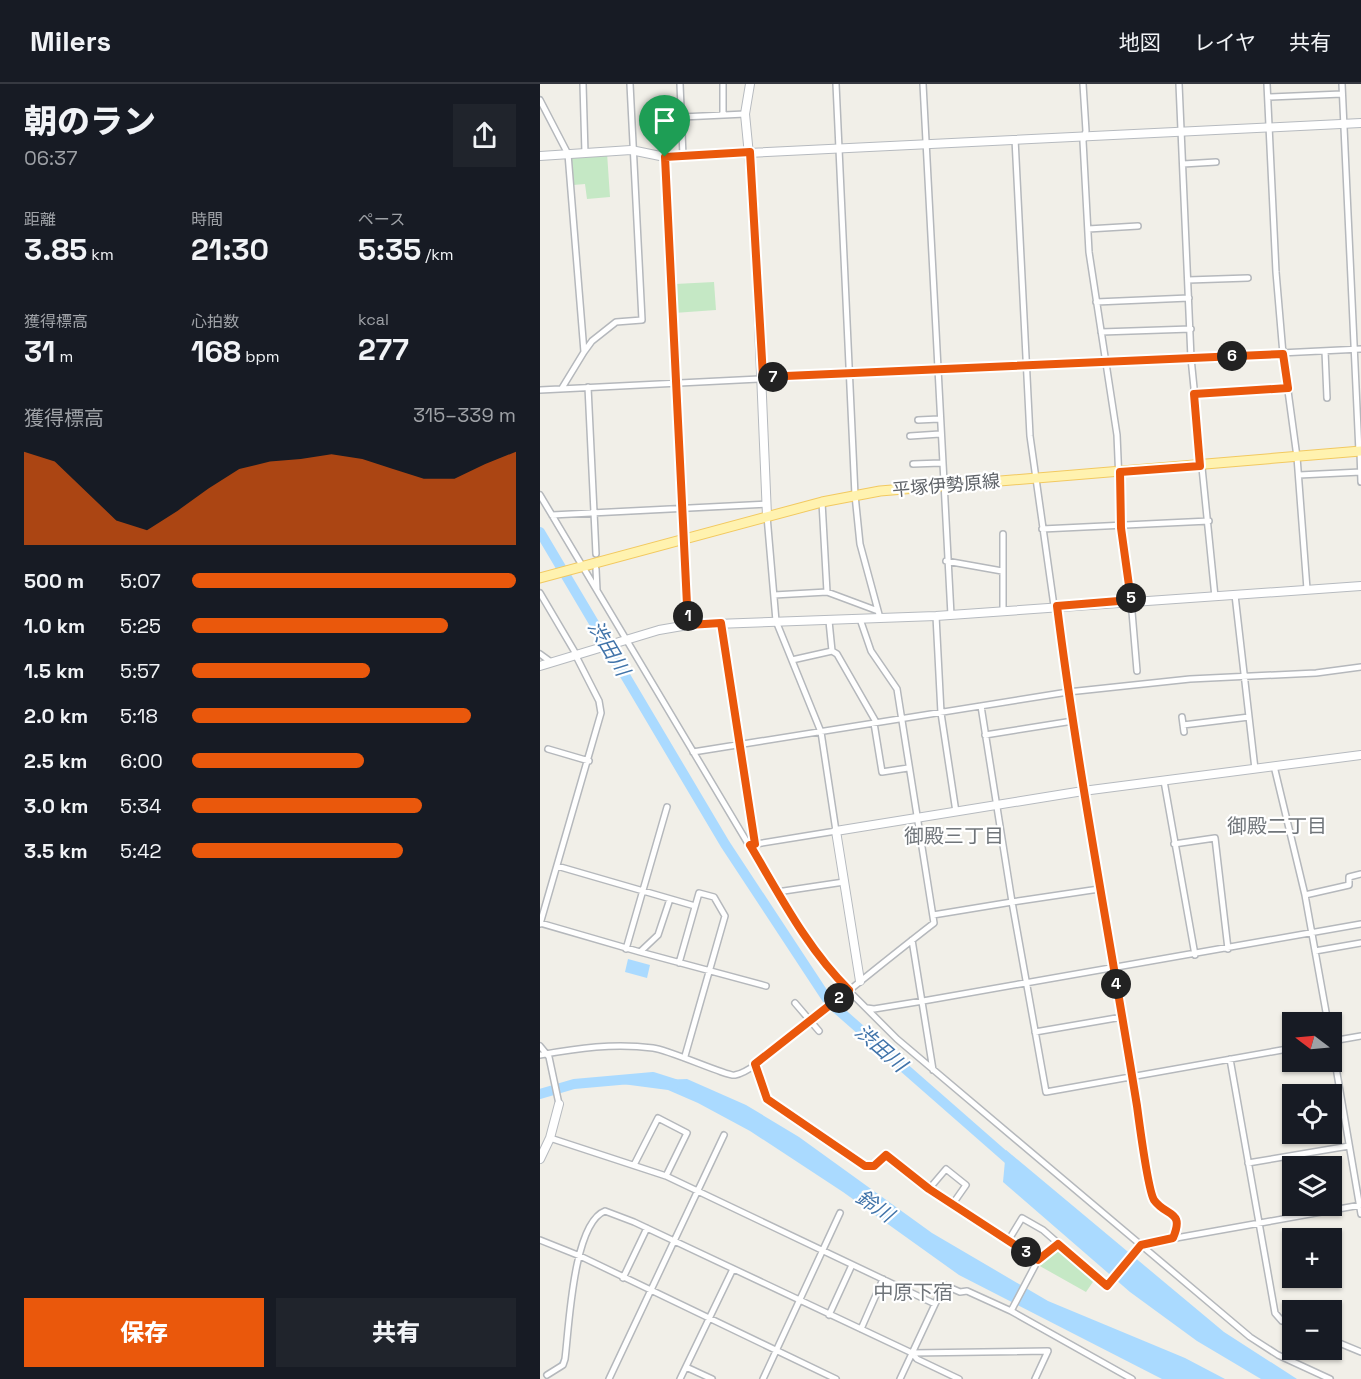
<!DOCTYPE html>
<html lang="ja">
<head>
<meta charset="utf-8">
<style>
	body { margin:0; font-family:"Space Grotesk","Noto Sans JP",sans-serif; background:#20242c; color:#f1f3f6; height:100vh; display:flex; flex-direction:column; font-size:22px; white-space:nowrap }
	* { box-sizing:border-box; margin:0 }
	p { font-size:20px; color:#9ea1a6 }
	.icon { flex:none; width:33px; height:33px; fill:none; stroke:currentColor; stroke-width:2; stroke-linecap:round; stroke-linejoin:round }
	.map { position:relative; flex:1; overflow:hidden }
	.drawer { display:flex; flex-direction:column; background:#171b24; width:540px }
	.drawer>* { flex:none }
	.needle { width:39px; rotate:286deg }
	.fabs { position:absolute; left:742px; top:928px; display:grid; gap:12px }
	.fabs a { display:grid; place-items:center; width:60px; height:60px; border-radius:0px; background:#171b24; box-shadow:0 2px 4px #0004; font-size:30px }
	.pin { position:absolute; display:grid; place-items:center; width:51px; height:51px; color:#fff; margin:-62px -26px; border-radius:50% 50% 50% 0; rotate:-45deg; box-shadow:0 0 6px #0007 }
	.pin .icon { rotate:45deg }
	.km { position:absolute; width:30px; height:30px; margin:-15px; border-radius:50%; background:#222; color:#fff; font-size:16px; line-height:30px; text-align:center }
	.round { display:grid; place-items:center; flex:none; width:63px; height:63px; border-radius:0px; background:#20242c }
	.overview { display:flex; align-items:center; justify-content:space-between; height:102px; padding:0 24px }
	h1 { font-size:33px; font-weight:800; line-height:45px }
	.stats { display:grid; grid-template-columns:repeat(3,1fr); gap:9px; height:102px; padding:6px 24px }
	.stats div { display:grid; align-content:center }
	.stats b { font-size:30px; font-weight:800 }
	.stats small { font-size:16px; font-weight:400 }
	.stats p { font-size:16px }
	.chart { height:168px; padding:12px 24px }
	.chart p { display:flex; justify-content:space-between }
	.chart svg { width:100%; height:108px; margin-top:6px; fill:#ea580c; opacity:.7 }
	.action { display:flex; gap:12px; margin-top:auto; padding:12px 24px }
	.action a { flex:1; height:69px; border-radius:0px; background:#ea580c; color:#fff; font-size:24px; font-weight:800; line-height:69px; text-align:center }
	.action a+a { background:#20242c; color:#f1f3f6 }
	ul { padding:0 24px; list-style:none; font-size:20px }
	li { display:grid; grid-template-columns:96px 72px 1fr; align-items:center; height:45px }
	li i { height:15px; border-radius:8px; background:#ea580c }
	header { display:flex; align-items:center; gap:36px; box-sizing:border-box; height:84px; padding:0 30px; background:#171b24; border-bottom:2px solid #363941 }
	header strong { font-size:28px }
	nav { display:flex; gap:33px; margin-inline-start:auto; font-size:21px }
	main { display:flex; flex:1; min-height:0 }
	.map>svg:first-child { display:block }
	.green { fill:#c5e8c5 }
	.water { fill:#aadaff }
	.lines { fill:none; stroke-linecap:round; stroke-linejoin:round }
	.stream { stroke:#aadaff; stroke-width:1.5 }
	.river { stroke:#aadaff; stroke-width:10 }
	.street-casing { stroke:#b5b8bc; stroke-width:8 }
	.secondary-casing { stroke:#b6babf; stroke-width:10 }
	.primary-casing { stroke:#f2c960; stroke-width:11 }
	.street { stroke:#fff; stroke-width:5 }
	.secondary { stroke:#fff; stroke-width:8 }
	.primary { stroke:#fff2af; stroke-width:9 }
	.route-casing { stroke:#fff; stroke-width:12 }
	.route { stroke:#ea580c; stroke-width:8 }
	.labels { text-anchor:middle; dominant-baseline:central; stroke-width:4.5; stroke-linejoin:round; paint-order:stroke }
	.street-label { font-size:18px; fill:#5f6368; stroke:#fff }
	.water-label { font-size:20px; font-style:italic; fill:#4174aa; stroke:#fff }
	.neighbourhood-label { font-size:20px; fill:#70757a; stroke:#fff }
</style>
</head>
<body>
<header>
<strong>Milers</strong>
<nav><a>地図</a><a>レイヤ</a><a>共有</a></nav>
</header>
<main>
<section class="drawer">
<div class="overview"><div><h1>朝のラン</h1><p>06:37</p></div><a class="round"><svg class="icon" aria-label="share" viewBox="0 0 24 24"><path d="M12 15V3M7 8l5-5 5 5M5 13v7h14v-7"/></svg></a></div>
<div class="stats">
<div><p>距離</p><b>3.85<small> km</small></b></div>
<div><p>時間</p><b>21:30</b></div>
<div><p>ペース</p><b>5:35<small> /km</small></b></div>
</div>
<div class="stats">
<div><p>獲得標高</p><b>31<small> m</small></b></div>
<div><p>心拍数</p><b>168<small> bpm</small></b></div>
<div><p>kcal</p><b>277</b></div>
</div>
<div class="chart"><p><span>獲得標高</span>315–339 m</p>
<svg viewBox="0 0 160 44" preserveAspectRatio="none"><path d="M0 44V6L10 10L20 22L30 34L40 38L50 30L60 21L70 13L80 10L90 9L100 7L110 9L120 13L130 17L140 17L150 11L160 6V44z"/></svg>
</div>
<ul>
<li><b>500 m</b>5:07<i style="width:100%"></i></li>
<li><b>1.0 km</b>5:25<i style="width:79%"></i></li>
<li><b>1.5 km</b>5:57<i style="width:55%"></i></li>
<li><b>2.0 km</b>5:18<i style="width:86%"></i></li>
<li><b>2.5 km</b>6:00<i style="width:53%"></i></li>
<li><b>3.0 km</b>5:34<i style="width:71%"></i></li>
<li><b>3.5 km</b>5:42<i style="width:65%"></i></li>
</ul>
<div class="action"><a>保存</a><a>共有</a></div>
</section>
<div class="map">
<svg width="821" height="1295" viewBox="0 0 821 1295">
	<rect width="100%" height="100%" fill="#f1efe8"/>
	<path class="green" d="M67,69L70,113L47,115L45,100L33,101L31,73Z
		M174,198L176,226L134,229L135,200Z
		M519,1163L555,1195L546,1208L498,1181L503,1174Z"/>
	<path class="water" d="M88,875L110,881L107,894L85,888Z
		M147,995L206,1021L259,1053L392,1149L508,1217L645,1274L685,1295H622L419,1191L303,1108L210,1047L158,1019L128,1006L67,998Z
		M466,1066L684,1248L757,1295H721L657,1257L590,1208L463,1098Z"/>
	<g class="lines">
		<path class="stream" d="M18,1282L23,1273"/>
		<path class="river" d="M0,448L185,760L289,918L476,1082
			M0,1010L34,1000L113,993L135,1000"/>
		<g class="street-casing">
			<path id="street" d="M43,0L45,69
				M140,0L143,72
				M296,0L315,411L320,460L340,534
				M383,0L411,531
				M543,0L546,47L543,57L549,168L577,351L581,444L591,516L597,587
				M639,0L651,274L675,513
				M727,0L736,188L743,270L757,373L767,505
				M802,0L819,368
				M728,13L802,10
				M0,16L28,70L44,268L22,304
				M183,31V0
				M142,33L205,30
				M475,55L490,352L514,522
				M125,73L148,541
				M643,80L676,78
				M548,145L598,142
				M648,196L708,194
				M556,218L649,214
				M561,248L651,245
				M785,267L787,314
				M44,268L52,257L76,238L102,236L90,0
				M48,303L56,470
				M0,306L821,265
				M654,310L748,304
				M378,336L399,335
				M370,352L400,350
				M820,367L821,398
				M373,380L401,379
				M759,391L821,388
				M0,411L247,825L297,895L357,955L710,1253L738,1271L790,1295
				M282,418L287,508
				M12,431L227,420
				M502,445L669,437
				M406,477L462,487
				M56,485L57,506
				M0,509L36,570
				M234,511L287,508L338,527
				M695,511L715,685
				M517,522L543,707L603,1061C606,1077 607,1098 614,1113C622,1133 646,1123 633,1154
				M463,526V450
				M396,532L401,629L416,728
				M289,537L292,567
				M181,539L215,760
				M0,570L11,578
				M252,576L292,567L297,570L336,638
				M441,622L472,818L559,805
				M642,633L644,648
				M334,639L342,688L368,684
				M643,641L709,633
				M445,651L533,637
				M8,665L49,677
				M153,668L528,608L650,595L776,589L821,583
				M734,682L765,811L788,939
				M624,697L655,871
				M634,760L675,754L688,865
				M210,761L296,747L281,648L236,537L227,432
				M17,782L155,822
				M237,808L304,798
				M765,811L809,801V793L821,790
				M393,831L472,818L506,1008L753,964
				M0,839L100,868L118,851L130,815
				M0,840L61,629L59,617L35,570
				M372,856L393,986
				M86,865L127,723
				M775,867L821,859
				M100,868L226,902
				M139,879L159,809L174,813L185,832L145,972
				M255,919L279,947
				M327,924L334,925L383,917L821,840
				M495,948L582,933
				M792,957L821,952
				M792,960L821,1130
				M0,962L9,973L19,1020
				M0,971C38,964 74,959 113,964C130,966 188,993 195,991C211,988 238,963 251,953C299,915 346,876 394,839L357,605L331,567L320,535
				M690,975L735,1229L742,1237L753,1241
				M215,980L227,1015L325,1082H334L347,1071L412,1121L498,1176
				M10,1054L126,1092L395,1220
				M708,1079L809,1062
				M94,1081L118,1034L147,1049L126,1092
				M389,1105L406,1085L426,1101L412,1121
				M0,1156L40,1172L296,1295
				M468,1157L482,1134L503,1146L567,1202L601,1161L608,1159L821,1121
				M83,1194L107,1144
				M471,1227L592,1295
				M289,1231L312,1181
				M321,1245L343,1195
				M792,1256L821,1268
				M372,1269L508,1267L495,1295
				M146,1283L172,1295
				M7,1291L23,1281L25,1275C29,1244 33,1139 65,1127L94,1138L372,1269L377,1275L419,1295
				M69,1295L184,1051
				M140,1295L193,1185
				M223,1295L300,1129
				M360,1295L404,1201L420,1208L427,1207L471,1227L498,1176L518,1159"/>
		</g>
		<g class="secondary-casing">
			<path id="secondary" d="M210,0L205,30L214,122L227,432
				M0,72L91,66L125,73L821,39
				M0,582L119,546L148,541L396,532L821,502
				M320,897L296,747L543,707L821,671
				M0,1075L10,1054L19,1020"/>
		</g>
		<g class="primary-casing">
			<path id="primary" d="M0,494L282,418L340,407L821,367"/>
		</g>
		<use href="#street" class="street"/>
		<use href="#secondary" class="secondary"/>
		<use href="#primary" class="primary"/>
	</g>
	<g class="lines">
		<g class="route-casing">
			<path id="route" d="M210,68L223,293L743,270L748,304L654,310L660,382L580,388L581,444L591,516L517,522C538,689 570,855 597,1022C599,1037 608,1106 614,1116C626,1133 645,1126 633,1154L601,1161L567,1202L518,1160L498,1176L389,1105L346,1071L334,1082H325L227,1015L215,980L309,906C268,866 239,810 210,761L215,760L181,539L148,541L125,73Z"/>
		</g>
		<use href="#route" class="route"/>
	</g>
	<g class="labels">
		<g class="street-label">
			<text transform="translate(406 401) rotate(-5)">平塚伊勢原線</text>
		</g>
		<g class="water-label">
			<text transform="translate(69 564) rotate(59)">渋田川</text>
			<text transform="translate(341 964) rotate(41)">渋田川</text>
			<text transform="translate(335 1122) rotate(34)">鈴川</text>
		</g>
		<g class="neighbourhood-label">
			<text x="737" y="742">御殿二丁目</text>
			<text x="414" y="752">御殿三丁目</text>
			<text x="373" y="1208">中原下宿</text>
		</g>
	</g>
</svg>
<div class="fabs">
<a><svg class="needle" viewBox="-14 -14 28 28"><path d="M0-13l5 13h-10z" fill="#e53935"/><path d="M0 13l5-13h-10z" fill="#9ea1a6"/></svg></a>
<a><svg class="icon" aria-label="locate" viewBox="0 0 24 24"><circle cx="12" cy="12" r="6"/><path d="M12 2v4M12 18v4M2 12h4M18 12h4"/></svg></a>
<a><svg class="icon" aria-label="layers" viewBox="0 0 24 24"><path d="M12 4l9 5-9 5-9-5zM3 14l9 5 9-5"/></svg></a>
<a>+</a>
<a>−</a>
</div>
<div class="pin" style="left:125px;top:73px;background:#1e9e55"><svg class="icon" aria-label="arrive" viewBox="0 0 24 24"><path d="M6 21V4h12l-3 4 3 4H6"/></svg></div>
<b class="km" style="left:148px;top:532px">1</b>
<b class="km" style="left:299px;top:914px">2</b>
<b class="km" style="left:486px;top:1168px">3</b>
<b class="km" style="left:576px;top:900px">4</b>
<b class="km" style="left:591px;top:514px">5</b>
<b class="km" style="left:692px;top:272px">6</b>
<b class="km" style="left:233px;top:293px">7</b>
</div>
</main>
</body>
</html>
